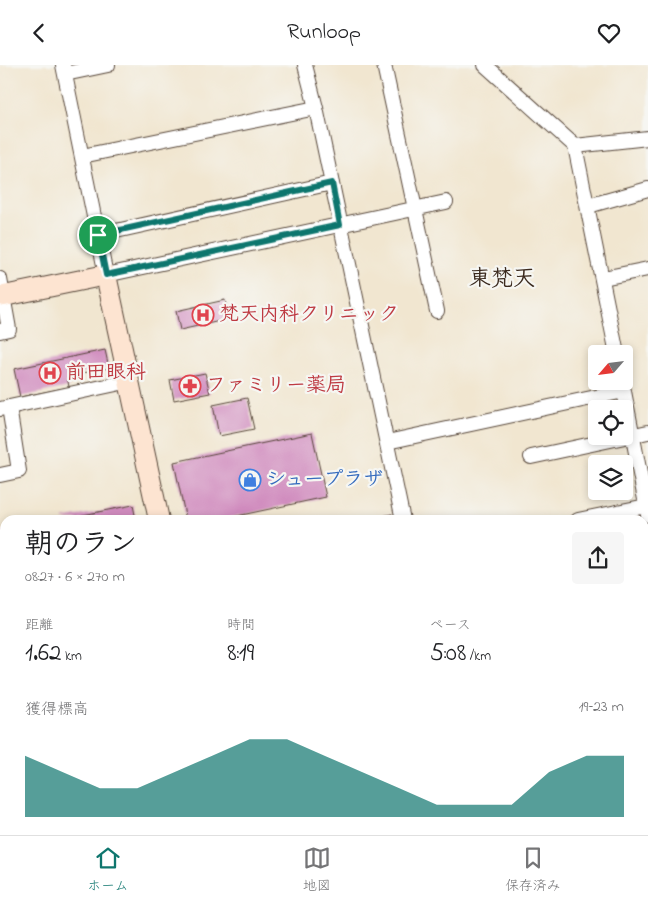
<!DOCTYPE html>
<html lang="ja">
<head>
<meta charset="utf-8">
<style>
	body { margin:0; font-family:"Indie Flower","Klee One",sans-serif; background:#f6f6f6; color:#202124; height:100vh; display:flex; flex-direction:column; font-size:19px; white-space:nowrap }
	* { box-sizing:border-box; margin:0 }
	p { font-size:16px; color:#757577 }
	.icon { flex:none; width:28px; height:28px; fill:none; stroke:currentColor; stroke-width:2; stroke-linecap:round; stroke-linejoin:round }
	.map { position:relative; flex:1; overflow:hidden }
	.panel { position:absolute; left:0px; top:450px; width:649px; height:320px; display:flex; flex-direction:column; background:#fff; border-radius:15px 15px 0 0; box-shadow:0 2px 8px #0003 }
	.panel>* { flex:none }
	.needle { width:32px; rotate:242deg }
	.buttons { position:absolute; left:588px; top:280px; display:grid; gap:10px }
	.buttons a { display:grid; place-items:center; width:45px; height:45px; border-radius:5px; background:#fff; box-shadow:0 2px 8px #0003; font-size:25px }
	.pin { position:absolute; display:grid; place-items:center; width:42px; height:42px; color:#fff; margin:-21px; border:2px solid #fff; border-radius:50%; box-shadow:0 1px 5px #0007 }
	.round { display:grid; place-items:center; flex:none; width:52px; height:52px; border-radius:5px; background:#f6f6f6 }
	.head { display:flex; align-items:center; justify-content:space-between; height:85px; padding:0 25px }
	h1 { font-size:28px; font-weight:600; line-height:38px }
	.stats { display:grid; grid-template-columns:repeat(3,1fr); gap:8px; height:85px; padding:5px 25px }
	.stats div { display:grid; align-content:center }
	.stats b { font-size:25px; font-weight:600 }
	.stats small { font-size:14px; font-weight:400 }
	.stats p { font-size:14px }
	.chart { height:140px; padding:10px 25px }
	.chart p { display:flex; justify-content:space-between }
	.chart svg { width:100%; height:90px; margin-top:5px; fill:#0f766e; opacity:.7 }
	header { display:flex; justify-content:space-between; align-items:center; height:65px; padding:0 25px; background:#fff; font-size:22px; font-weight:600 }
	.tabs { display:flex; justify-content:space-around; align-items:center; height:70px; border-top:1px solid #e0e0e0; background:#fff; font-size:14px; color:#757577 }
	.tabs a { display:grid; justify-items:center; gap:2px }
	.tabs .on { color:#0f766e }
	.map>svg:first-child { display:block }
	.building { fill:#d08bbe }
	.lines { fill:none; stroke-linecap:round; stroke-linejoin:round }
	.street-casing { stroke:#564639; stroke-width:16 }
	.secondary-casing { stroke:#564639; stroke-width:22 }
	.highway-casing { stroke:#564639; stroke-width:28 }
	.street { stroke:#fff; stroke-width:14 }
	.secondary { stroke:#fde4d1; stroke-width:20 }
	.highway { stroke:#fbbb8c; stroke-width:25 }
	.route-casing { stroke:#fff; stroke-width:10 }
	.route { stroke:#0f766e; stroke-width:6 }
	.labels { text-anchor:middle; dominant-baseline:central; stroke-width:4.5; stroke-linejoin:round; paint-order:stroke }
	.health-label { font-size:20px; font-weight:bold; fill:#be3a42; stroke:#f6f6f2; text-anchor:start }
	.shop-label { font-size:20px; font-weight:bold; fill:#366cbe; stroke:#f6f6f2; text-anchor:start }
	.quarter-label { font-size:22px; font-weight:bold; fill:#3b2a1e; stroke:#f6f6f2 }
</style>
</head>
<body>
<header><svg class="icon" aria-label="back" viewBox="0 0 24 24"><path d="M15 5l-7 7 7 7"/></svg>Runloop<svg class="icon" aria-label="heart" viewBox="0 0 24 24"><path d="M12 20l-8-8c-3-5 5-10 8-4 3-6 11-1 8 4z"/></svg></header>
<div class="map">
<svg width="648" height="770" viewBox="0 0 648 770">
	<rect width="100%" height="100%" fill="#f6f6f2"/>
	<filter id="ink" filterUnits="userSpaceOnUse"><feTurbulence type="fractalNoise" baseFrequency=".02" numOctaves="2"/><feDisplacementMap in="SourceGraphic" scale="10" xChannelSelector="R" yChannelSelector="G"/><feConvolveMatrix kernelMatrix="1 2 1 2 8 2 1 2 1" color-interpolation-filters="sRGB"/></filter>
	<filter id="wash" filterUnits="userSpaceOnUse"><feTurbulence type="fractalNoise" baseFrequency=".0096" numOctaves="4" result="noise"/><feDisplacementMap in="SourceGraphic" scale="20" xChannelSelector="R" yChannelSelector="G"/><feGaussianBlur stdDeviation="1.12" result="paint"/><feColorMatrix in="noise" values="0 0 0 0 0 0 0 0 0 0 0 0 0 0 0 0 0 1.4 0 .05"/><feComposite in="paint" operator="in"/></filter>
	<g filter="url(#wash)">
		<rect width="100%" height="100%" fill="#f1e6d0"/>
		<g id="blocks">
			<path class="building" d="M225,235L229,254L180,265L176,246Z
				M105,285L109,303L67,311L69,322L20,332L14,304Z
				M205,308L210,328L174,335L170,315Z
				M247,333L254,364L219,371L213,340Z
				M312,368L326,432L218,455H186L174,397Z
				M133,440L136,455H63V454Z
				M392,449L393,455H366V454Z
				M5,466V581L0,582V467Z
				M107,765H127L128,770H108Z
				M274,765H336L337,770H275Z
				M349,765H375L376,770H350Z
				M384,765H401V770H385Z"/>
		</g>
	</g>
	<g filter="url(#ink)">
		<use href="#blocks" fill-opacity="0" stroke="#564639" stroke-width="1"/>
		<g class="lines">
			<g class="street-casing">
				<path id="street" d="M63,0L106,210L446,137
					M305,0L316,43L403,455
					M384,0L437,246
					M485,0L575,81L617,289
					M65,9L108,0
					M575,81L648,73
					M82,91L316,43
					M588,141L648,124
					M98,170L332,118
					M603,213L648,204
					M0,214L9,264L0,266
					M622,316L648,450
					M0,344L130,316
					M387,377L624,326
					M531,392L648,367
					M0,410L19,406L9,342
					M578,455L646,441
					M644,698L648,697
					M644,755L647,770
					M467,765L468,770"/>
			</g>
			<g class="secondary-casing">
				<path id="secondary" d="M4,231L106,210L159,455
					M225,765L226,770"/>
			</g>
			<g class="highway-casing">
				<path id="highway" d="M644,601L648,600
					M0,735L5,734"/>
			</g>
			<use href="#street" class="street"/>
			<use href="#secondary" class="secondary"/>
			<use href="#highway" class="highway"/>
		</g>
	</g>
	<g class="lines" filter="url(#ink)">
		<g class="route-casing">
			<path id="route" d="M332,118L340,160L106,210L98,170Z"/>
		</g>
		<use href="#route" class="route"/>
	</g>
	<defs>
		<g id="hospital-ring" transform="scale(1.125)"><circle r="9.5" fill="#f6f6f2" stroke="#e0444e" stroke-width="1.5"/><path d="M-5-5h3v3.5h4V-5h3V5h-3V1.5h-4V5h-3Z" fill="#e0444e"/></g>
		<g id="pharmacy-ring" transform="scale(1.125)"><circle r="9.5" fill="#f6f6f2" stroke="#e0444e" stroke-width="1.5"/><path d="M-2-6h4v4h4v4h-4v4h-4v-4h-4v-4h4Z" fill="#e0444e"/></g>
		<g id="shop-ring" transform="scale(1.125)"><circle r="9.5" fill="#f6f6f2" stroke="#3f7fe0" stroke-width="1.5"/><path d="M-5-2.5h2.3a2.7 3.5 0 0 1 5.4 0H5L5.5 6h-11ZM-1.5-2.5h3a1.5 2.3 0 0 0-3 0Z" fill="#3f7fe0"/></g>
	</defs>
	<g fill-rule="evenodd">
		<use href="#hospital-ring" x="203" y="250"/>
		<use href="#hospital-ring" x="50" y="308"/>
		<use href="#pharmacy-ring" x="190" y="321"/>
		<use href="#shop-ring" x="250" y="415"/>
	</g>
	<g class="labels">
		<g class="health-label">
			<text x="219" y="250">梵天内科クリニック</text>
			<text x="66" y="308">前田眼科</text>
			<text x="206" y="321">ファミリー薬局</text>
		</g>
		<g class="shop-label">
			<text x="266" y="415">シュープラザ</text>
		</g>
		<g class="quarter-label">
			<text x="502" y="215">東梵天</text>
		</g>
	</g>
</svg>
<div class="buttons">
<a><svg class="needle" viewBox="-14 -14 28 28"><path d="M0-13l5 13h-10z" fill="#e53935"/><path d="M0 13l5-13h-10z" fill="#757577"/></svg></a>
<a><svg class="icon" aria-label="locate" viewBox="0 0 24 24"><circle cx="12" cy="12" r="6"/><path d="M12 2v4M12 18v4M2 12h4M18 12h4"/></svg></a>
<a><svg class="icon" aria-label="layers" viewBox="0 0 24 24"><path d="M12 4l9 5-9 5-9-5zM3 14l9 5 9-5"/></svg></a>
</div>
<div class="pin" style="left:98px;top:170px;background:#1e9e55"><svg class="icon" aria-label="arrive" viewBox="0 0 24 24"><path d="M6 21V4h12l-3 4 3 4H6"/></svg></div>
<section class="panel">
<div class="head"><div><h1>朝のラン</h1><p>08:27 · 6 × 270 m</p></div><a class="round"><svg class="icon" aria-label="share" viewBox="0 0 24 24"><path d="M12 15V3M7 8l5-5 5 5M5 13v7h14v-7"/></svg></a></div>
<div class="stats">
<div><p>距離</p><b>1.62<small> km</small></b></div>
<div><p>時間</p><b>8:19</b></div>
<div><p>ペース</p><b>5:08<small> /km</small></b></div>
</div>
<div class="chart"><p><span>獲得標高</span>19–23 m</p>
<svg viewBox="0 0 160 44" preserveAspectRatio="none"><path d="M0 44V14L10 22L20 30L30 30L40 22L50 14L60 6L70 6L80 14L90 22L100 30L110 38L120 38L130 38L140 22L150 14L160 14V44z"/></svg>
</div>
</section>
</div>
<nav class="tabs">
<a class="on"><svg class="icon" aria-label="home" viewBox="0 0 24 24"><path d="M3 11l9-7 9 7M6 9v11h12V9"/></svg>ホーム</a>
<a><svg class="icon" aria-label="map" viewBox="0 0 24 24"><path d="M3 6l6-2 6 2 6-2v14l-6 2-6-2-6 2zM9 4v14M15 6v14"/></svg>地図</a>
<a><svg class="icon" aria-label="saved" viewBox="0 0 24 24"><path d="M7 4h10v16l-5-4-5 4z"/></svg>保存済み</a>
</nav>
</body>
</html>
